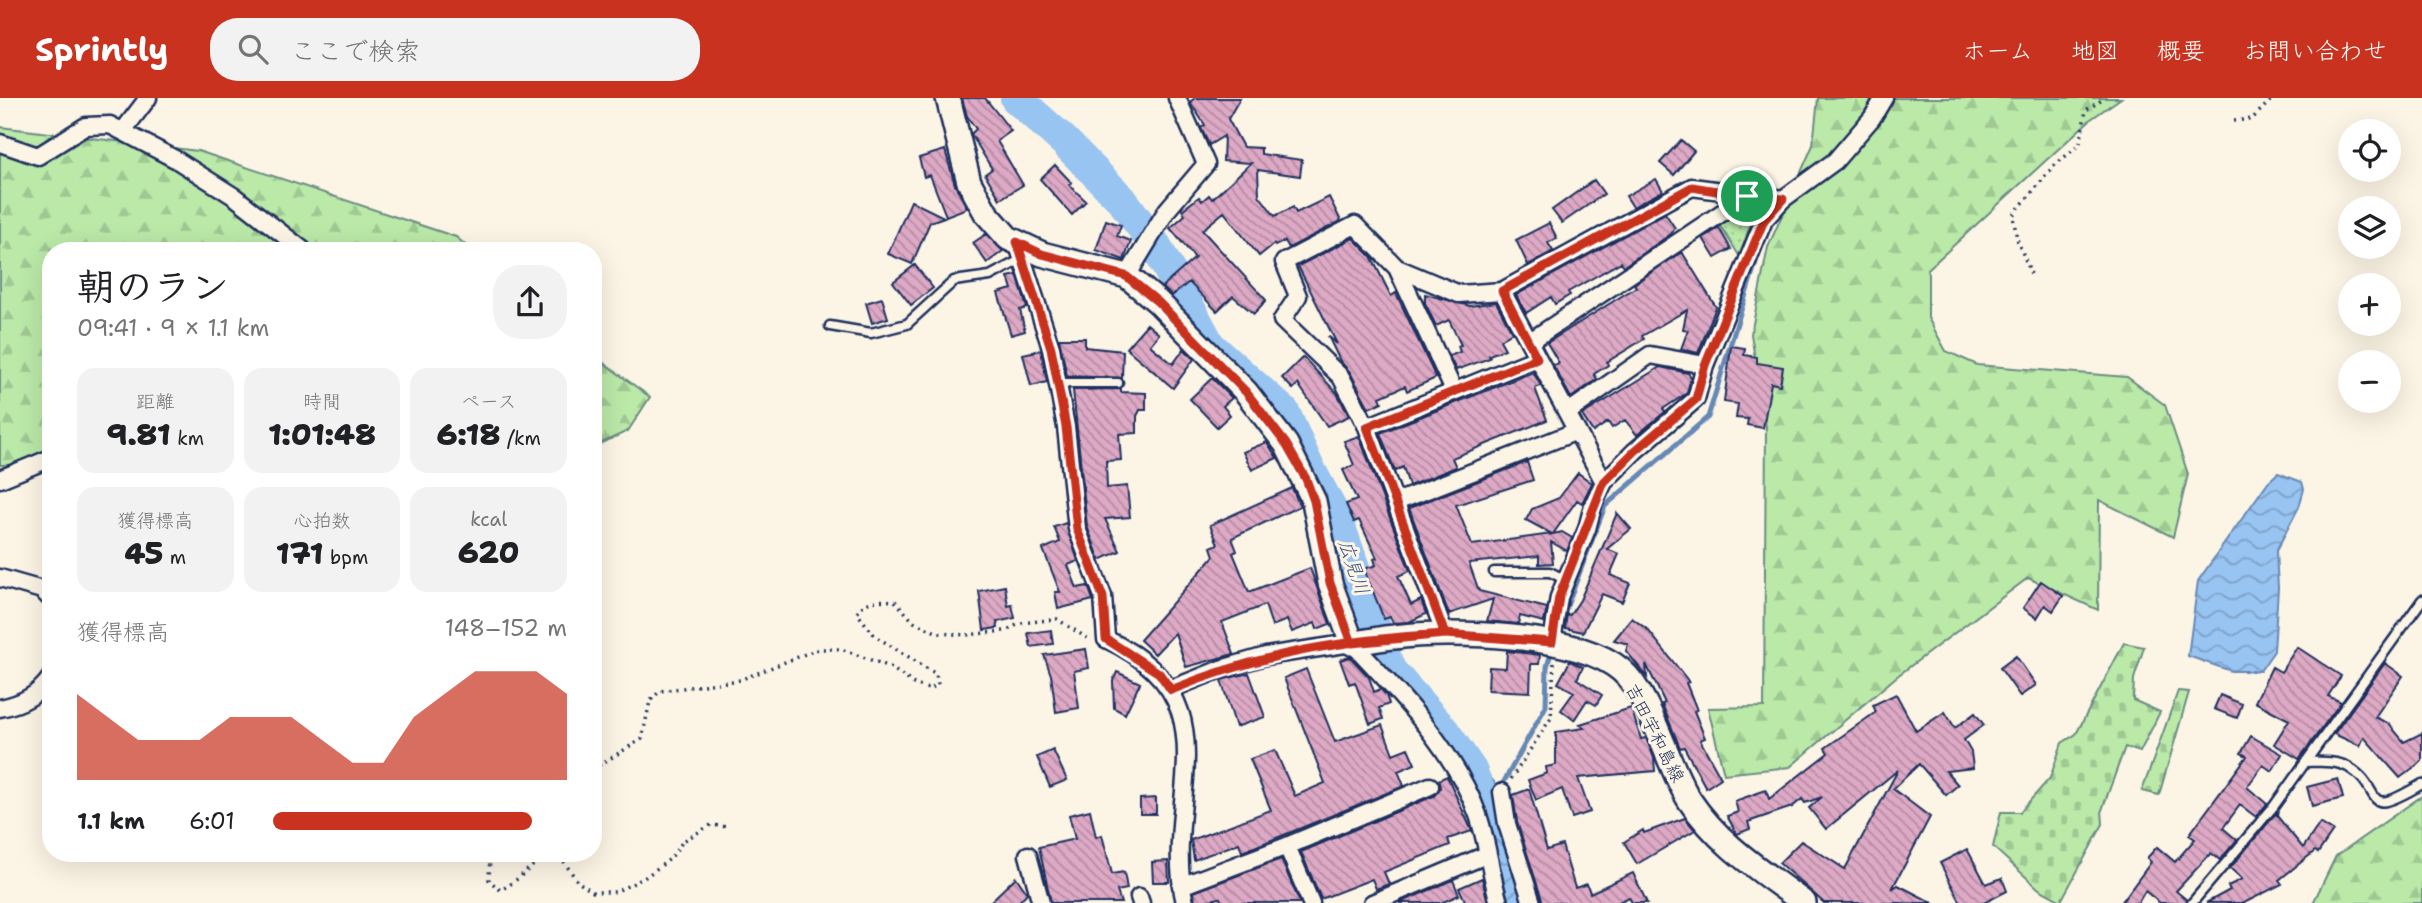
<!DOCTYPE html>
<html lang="ja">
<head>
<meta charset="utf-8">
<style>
	body { margin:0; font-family:"Shantell Sans","Klee One",sans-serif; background:#f2f2f2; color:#202124; height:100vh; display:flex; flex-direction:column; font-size:26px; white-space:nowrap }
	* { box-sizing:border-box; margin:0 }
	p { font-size:23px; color:#757577 }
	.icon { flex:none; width:38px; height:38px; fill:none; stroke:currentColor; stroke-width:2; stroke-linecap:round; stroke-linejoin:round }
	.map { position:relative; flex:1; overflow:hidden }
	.side { position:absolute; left:42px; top:144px; width:560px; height:620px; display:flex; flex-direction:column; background:#fff; border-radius:28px; box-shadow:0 7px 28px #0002 }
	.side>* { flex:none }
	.buttons { position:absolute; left:2338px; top:21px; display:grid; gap:14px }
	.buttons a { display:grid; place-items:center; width:63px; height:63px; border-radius:50%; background:#fff; box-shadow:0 7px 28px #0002; font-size:35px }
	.pin { position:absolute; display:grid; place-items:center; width:60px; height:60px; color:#fff; margin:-30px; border:4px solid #fff; border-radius:50%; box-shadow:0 2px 7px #0007 }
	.round { display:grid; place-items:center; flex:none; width:74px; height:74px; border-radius:28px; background:#f2f2f2 }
	.headline { display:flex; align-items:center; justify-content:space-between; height:119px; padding:0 35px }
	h1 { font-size:38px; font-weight:800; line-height:52px }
	.figures { display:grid; grid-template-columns:repeat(3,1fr); gap:10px; height:119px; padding:7px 35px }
	.figures div { display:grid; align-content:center; border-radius:18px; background:#f2f2f2; text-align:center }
	.figures b { font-size:30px; font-weight:800 }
	.figures small { font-size:19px; font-weight:400 }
	.figures p { font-size:19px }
	.chart { height:196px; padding:14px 35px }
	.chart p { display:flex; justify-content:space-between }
	.chart svg { width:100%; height:126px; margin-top:7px; fill:#c8321e; opacity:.7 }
	ul { padding:0 35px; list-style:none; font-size:23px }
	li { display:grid; grid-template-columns:112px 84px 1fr; align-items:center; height:52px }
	li i { height:18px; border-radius:9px; background:#c8321e }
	header { display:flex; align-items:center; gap:42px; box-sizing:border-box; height:98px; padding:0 35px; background:#c8321e; color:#fff }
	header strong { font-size:33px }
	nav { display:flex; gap:38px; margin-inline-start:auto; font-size:24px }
	.search { width:490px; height:63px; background:#f2f2f2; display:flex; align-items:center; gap:18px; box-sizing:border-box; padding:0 24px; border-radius:28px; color:#757577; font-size:26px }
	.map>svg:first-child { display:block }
	.forest { fill:url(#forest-firs); stroke:#6a8c83; stroke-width:2 }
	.cemetery { fill:url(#cemetery-stones); stroke:#6a8c83; stroke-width:2 }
	.park { fill:url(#park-dots); stroke:#6a8c83; stroke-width:2 }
	.water { fill:url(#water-waves); stroke:#6688b6; stroke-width:2 }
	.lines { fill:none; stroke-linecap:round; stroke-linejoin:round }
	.stream { stroke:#6688b6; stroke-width:5 }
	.river { stroke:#98c4f1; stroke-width:32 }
	.building { fill:url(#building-back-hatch); stroke:#1b2f5e; stroke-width:2 }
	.lane-casing { stroke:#1b2f5e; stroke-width:13 }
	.street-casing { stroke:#1b2f5e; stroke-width:21 }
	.secondary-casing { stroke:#1b2f5e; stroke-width:28 }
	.path { stroke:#1b2f5e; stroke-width:3.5; stroke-dasharray:2 5; stroke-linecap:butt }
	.lane { stroke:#fcf5e5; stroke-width:8 }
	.street { stroke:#fcf5e5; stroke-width:16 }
	.secondary { stroke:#fcf5e5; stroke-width:23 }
	.route-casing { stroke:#fff; stroke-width:14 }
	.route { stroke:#c8321e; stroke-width:9 }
	.labels { text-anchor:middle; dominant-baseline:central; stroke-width:6; stroke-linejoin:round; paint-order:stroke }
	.street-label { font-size:18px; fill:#1b2f5e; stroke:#fcf5e5 }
	.water-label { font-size:19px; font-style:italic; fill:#3a5483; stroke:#fcf5e5 }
</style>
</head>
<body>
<header>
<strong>Sprintly</strong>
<div class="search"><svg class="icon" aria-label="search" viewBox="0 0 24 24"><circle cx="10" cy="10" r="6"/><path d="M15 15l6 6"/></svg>ここで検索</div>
<nav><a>ホーム</a><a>地図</a><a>概要</a><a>お問い合わせ</a></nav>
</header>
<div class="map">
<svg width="2422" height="805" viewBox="0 0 2422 805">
	<defs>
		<pattern id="forest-firs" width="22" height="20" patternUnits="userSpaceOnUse" patternTransform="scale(1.75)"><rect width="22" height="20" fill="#bae9a8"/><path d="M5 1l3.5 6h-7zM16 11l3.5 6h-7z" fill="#9fc893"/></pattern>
		<pattern id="cemetery-stones" width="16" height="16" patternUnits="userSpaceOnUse" patternTransform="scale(1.75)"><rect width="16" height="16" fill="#bae9a8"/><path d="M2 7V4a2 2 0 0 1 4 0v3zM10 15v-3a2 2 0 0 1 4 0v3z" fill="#9fc893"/></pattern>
		<pattern id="park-dots" width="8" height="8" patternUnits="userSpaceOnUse" patternTransform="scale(1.75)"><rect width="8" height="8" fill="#bae9a8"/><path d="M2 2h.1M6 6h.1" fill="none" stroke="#9fc893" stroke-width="1.8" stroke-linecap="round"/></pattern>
		<pattern id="water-waves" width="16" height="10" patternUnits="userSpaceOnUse" patternTransform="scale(1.75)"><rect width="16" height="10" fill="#98c4f1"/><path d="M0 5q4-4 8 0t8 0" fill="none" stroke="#7ba0c6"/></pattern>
		<pattern id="building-back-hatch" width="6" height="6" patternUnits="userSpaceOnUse" patternTransform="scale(1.75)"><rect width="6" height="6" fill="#dea9c4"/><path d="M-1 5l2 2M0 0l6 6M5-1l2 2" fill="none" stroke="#b38aa2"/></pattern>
	</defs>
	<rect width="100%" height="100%" fill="#fcf5e5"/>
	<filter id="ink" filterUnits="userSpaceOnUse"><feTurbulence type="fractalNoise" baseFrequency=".0143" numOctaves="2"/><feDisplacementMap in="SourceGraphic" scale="14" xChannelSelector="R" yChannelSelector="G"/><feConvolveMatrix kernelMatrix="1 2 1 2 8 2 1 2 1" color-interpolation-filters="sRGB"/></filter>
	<g filter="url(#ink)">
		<path class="forest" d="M1818,0H2121L2091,21L1928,171V220L1946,253L1977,267L2127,279L2165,307L2188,376L2173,439L2099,402L2098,512L2028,480L1896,579L1790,669L1724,676L1708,610L1764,609L1766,329L1751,236L1768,149L1813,47Z
			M0,29L198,53L456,139L471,152H51V366L0,367Z
			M593,257L650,299L628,333L593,349Z
			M2422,698V805H2313L2336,758Z"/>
		<path class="cemetery" d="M2124,545L2144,549L2134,581L2133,602L2160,614L2140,654L2125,649L2102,712L2103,726L2061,803L2039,791L1993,749L2001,714H2020L2050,680L2062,645L2076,636Z
			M2178,593L2189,594L2159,697L2142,693Z"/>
		<path class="park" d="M1738,109L1754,114L1740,159L1719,126Z"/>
		<path class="water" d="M2278,375L2302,384L2304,391L2299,409L2276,453L2278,490L2274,553L2260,573H2231L2188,558L2198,483L2268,384Z
			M1481,669L1494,684L1496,709L1523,805H1509L1489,722L1467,680Z"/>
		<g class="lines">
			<path class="stream" d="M1563,518L1605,408L1708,319L1759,154
				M1501,689L1546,608L1547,569L1552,551"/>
			<path class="river" d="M1016,0L1064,43L1122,102L1156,148L1210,248L1284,314L1307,366L1338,424L1390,572L1444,633L1471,672L1489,716"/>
		</g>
		<path class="building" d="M962,0H985L1011,33L997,43L1023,87L1000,101L985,76L992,71L971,36L976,31L967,18Z
			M1195,0H1240L1228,21L1243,49L1261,50V56L1302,62L1300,78L1258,72L1259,97L1275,118L1293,109L1296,115L1329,99L1341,123L1289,150L1285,143L1275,148L1274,146L1259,158L1224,114L1202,132L1266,202L1254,216L1233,198L1217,213L1189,184L1172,198L1162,189L1195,160L1170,130L1185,117L1182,112L1199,99L1202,103L1209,97L1212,101L1251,65L1223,63L1224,38L1209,47L1201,30L1205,27L1190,4Z
			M1681,42L1694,53L1674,77L1660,65Z
			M945,52L955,87L967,110L946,118L930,77L924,79L919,60Z
			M1055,67L1072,85L1069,87L1086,103L1072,117L1040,81Z
			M1656,81L1663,93L1633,109L1626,98Z
			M1594,82L1604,96L1562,125L1552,112Z
			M911,103L944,119L930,124L912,166L888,156Z
			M1665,115L1675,130L1671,136L1624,168L1621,164L1568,194L1570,197L1555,206L1551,199L1526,215L1516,197Z
			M1106,122L1121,127L1117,138L1131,143L1124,162L1096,152Z
			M1549,125L1557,140L1548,145L1553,153L1528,167L1516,142Z
			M1719,130L1731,151L1715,160L1703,140Z
			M986,136L1003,153L987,165L973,145Z
			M1353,140L1371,158L1391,198L1396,195L1436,280L1407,293L1405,288L1380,299L1382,304L1369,310L1350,274L1340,263L1328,238L1337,246L1298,168Z
			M1682,154L1716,209L1698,255L1681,251L1688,232L1683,231L1687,212L1642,238L1644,241L1607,264L1608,267L1594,276L1597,281L1571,300L1553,267L1559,265L1547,245L1636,189L1634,186Z
			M915,167L933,190L911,207L893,184Z
			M1017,177L1027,210L1020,212L1025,233L1011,237L998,195L1012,191L1008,179Z
			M1425,196L1470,208L1496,204L1512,234L1500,242L1505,251L1489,257L1490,260L1456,272L1449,258L1460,254L1458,248L1461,247L1449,222L1436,228L1425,205Z
			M882,200L888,220L872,225L866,205Z
			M1147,226L1159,236L1150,247L1173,266L1184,251L1194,261L1173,290L1126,250Z
			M1059,240H1085V249L1123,253L1122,280L1067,278Z
			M1731,248L1745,250L1744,257L1757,259V265L1783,269L1780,287L1771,285L1763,330L1747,327L1748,321L1736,320L1738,306L1724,304Z
			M1041,252L1047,284L1031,288L1023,256Z
			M1303,259L1337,295L1349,318L1327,328L1298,286L1293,291L1282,280Z
			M1660,269L1688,275L1691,279L1687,295L1663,311L1665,314L1637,337L1625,322L1612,330L1608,324L1593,334L1582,317Z
			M1533,274L1541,288L1535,290L1547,322L1452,360L1456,369L1409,388L1403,369L1395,373L1380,335Z
			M1212,280L1232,300L1223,308L1230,317L1217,329L1190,301Z
			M1121,291V294L1146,295V312H1140L1137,318V335L1119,336L1121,362L1106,363L1107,390L1127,388L1130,419L1105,421L1120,453L1100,462L1087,428L1073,292Z
			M1359,338L1410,473L1398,478L1411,507L1421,502L1426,516L1409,524L1393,525L1390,519L1384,521L1364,471L1376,467L1374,461L1377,460L1359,422L1354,424L1346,406L1357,402L1343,372L1354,367L1344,343Z
			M1267,344L1277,360L1252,372L1243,354Z
			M1527,364L1533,382L1456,407L1472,447L1552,436L1526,422L1532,411L1559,400L1578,375L1592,385L1582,405L1577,402L1553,436L1562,434L1572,440L1567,453L1551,444L1553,465L1539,466V458L1469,465L1479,493L1547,510L1544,524L1520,518L1518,526L1487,523L1493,501L1449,516L1409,410Z
			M1292,390L1300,408L1232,440L1237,453L1233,455L1249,494L1310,470L1330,526L1317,531L1315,525L1292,534L1287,522L1272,528L1265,507L1222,524L1234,556L1186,569L1175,535L1155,556L1140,542L1214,458L1211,449L1218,446L1210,427Z
			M1617,415L1631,431L1607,451L1619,456L1610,477L1630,485L1622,504L1602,496L1583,534L1565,530L1567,516L1570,517L1580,502Z
			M1066,425L1078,463L1068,467L1077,490L1088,488L1093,502L1058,511L1055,494H1060L1043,451L1060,444L1054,429Z
			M2041,483L2063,498L2053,513L2045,507L2037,520L2023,510Z
			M1005,488L1008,508L1012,507L1015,520L997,524L998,530L984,532L979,493Z
			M1632,520L1648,532L1689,584L1686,585L1697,612L1694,613L1705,640L1700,642L1721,680L1706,690L1684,649L1680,650L1662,606L1665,605L1646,566L1647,579L1626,553L1628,546L1614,542Z
			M1051,532L1053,546L1031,549L1028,535Z
			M2297,549L2341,578L2328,598L2341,604L2299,661L2274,646L2289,622L2255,604L2272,569L2281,574Z
			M1086,551L1089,570L1074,573L1079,610L1056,614L1051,577L1044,557Z
			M1507,553L1540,557L1539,566H1531L1530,594L1488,592L1489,569L1506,570Z
			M2016,558L2036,587L2020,598L2000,570Z
			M1350,559L1369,579L1374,594L1381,591L1386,597L1389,606L1379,610L1383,621L1370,626L1355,584L1349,586L1340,562Z
			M1570,563L1583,569L1577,581L1602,597L1596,607L1587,602L1574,622L1561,612L1574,594L1558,585Z
			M2385,565L2403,578L2375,619L2389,626L2404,644L2422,635V663L2400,680L2364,639L2360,648L2334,636Z
			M1306,571L1335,644L1382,627L1393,656L1408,650L1415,666L1398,673L1404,688L1242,754L1239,745L1194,762L1191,742L1271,712L1250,661L1275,652L1295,698L1325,685L1284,580Z
			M1117,574L1140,585L1125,616L1114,610L1113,583Z
			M1249,575L1265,619L1236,629L1221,582Z
			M1896,596L1916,633L1945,614L1955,630L1975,615L1984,627L1964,642L1971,654L1973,670L1946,673L1958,687L1946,697L1919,666L1893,691L1930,719L1892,791L1898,787L1933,805H1824L1779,765L1801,743L1845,771L1898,672L1826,731L1809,710L1822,699L1805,705L1802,701L1792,709L1748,724L1750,731L1737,736L1727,718L1738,714L1735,703L1766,692L1769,701L1828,655L1825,650L1876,614L1873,607Z
			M2220,597L2242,606L2237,620L2214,611Z
			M1631,610L1641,641L1646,640L1654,660L1655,673L1578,680L1590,714L1572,720L1562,691L1536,702L1528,682L1547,675L1546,669L1556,667V634L1584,630L1580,626Z
			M2251,638L2282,656L2272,673L2263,667L2247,689L2267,706L2256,719L2240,707L2223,730L2237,742L2220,762L2211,755L2176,793L2187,802L2186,805H2160L2145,793L2138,805H2121L2151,764L2147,760L2157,749L2175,764L2195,741L2189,737L2247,658L2241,655Z
			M1053,652L1067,682L1050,689L1037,659Z
			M1447,678L1472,733L1448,741L1450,747L1384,774L1389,786L1376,791L1372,781L1321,801L1301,754L1434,698L1440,690L1438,682Z
			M2338,681L2343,700L2312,708L2307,689Z
			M1529,691L1547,752L1562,747L1575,790L1587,786L1590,795L1633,775L1647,805H1632L1629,799L1617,805H1543L1517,724L1513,697Z
			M1156,700V716H1140V701Z
			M1090,712L1096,739L1102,737L1112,776L1124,774L1127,791L1117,793L1121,805H1051L1039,749L1075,741L1069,717Z
			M2278,713L2277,718L2303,750L2320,725L2333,733L2318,755L2315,753L2279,782L2282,786L2244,805H2206L2230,792L2228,788L2242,781L2230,770Z
			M1685,720L1695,732L1637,766L1624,744L1643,732L1644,735Z
			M1967,751L1986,786L2002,780L2007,793L1984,805H1961L1940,765Z
			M1281,761L1300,805H1222L1220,800L1195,805L1194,794Z
			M1168,763L1169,784H1153L1152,764Z
			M1016,779L1027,795L1018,805H989Z
			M1482,780L1488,805H1466L1459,790Z
			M1453,782L1459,797L1441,805H1399Z"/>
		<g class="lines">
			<g class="lane-casing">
				<path id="lane" d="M830,228L871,235L907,226L954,183L990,178L1024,160
					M1056,285H1118
					M1494,474H1550L1566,482
					M2305,664C2319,664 2335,662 2348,669C2387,692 2358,724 2422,686
					M2192,805L2274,708L2422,502"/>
			</g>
			<g class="street-casing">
				<path id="street" d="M123,33L148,0
					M0,45L38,58L86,28L110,27L175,61L235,99L303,152
					M1017,144L1051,250L1066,329L1077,431L1103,498L1106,541C1239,603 1160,701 1185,805
					M1397,170L1454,293
					M1127,178L1167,112L1206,66L1177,0
					M1502,193L1604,384
					M1529,244L1747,98
					M1567,315L1650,257L1705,267
					M1367,329L1537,260
					M0,381L51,360
					M1396,404L1577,333
					M0,480L42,492L51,501
					M1445,536L1367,329L1341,279L1282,222L1298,198L1284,164L1355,127L1397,170L1459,196L1502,193L1692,89L1783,101
					M1552,543L1559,499L1587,431L1593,407L1604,384L1635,353L1696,301L1705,267L1764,122L1783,101L1835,63L1872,20L1884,0
					M1171,591L1221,571L1266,558L1352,545C1398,594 1455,652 1478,717C1487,743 1491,777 1499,805
					M0,610C22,606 39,597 51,579
					M1502,694L1507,726L1532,805
					M1287,748L1311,805
					M1028,757L1041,805
					M1181,788L1287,748L1430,688
					M1139,799L1141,805
					M1372,805L1486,757"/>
			</g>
			<g class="secondary-casing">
				<path id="secondary" d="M948,0L969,84L986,115L1008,140L1042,156L1127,178L1158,204L1246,294L1286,346L1314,403L1330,485L1352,545C1366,544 1380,540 1394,539C1450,532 1577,535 1621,572C1651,597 1667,668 1690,703C1720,748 1762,773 1804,805"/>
			</g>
			<path class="path" d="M2234,23L2252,21L2273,0
				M2031,176L2017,141L2013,117L2054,68L2080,46L2086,12L2105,0
				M593,671L642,641L650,603L660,593L740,582L818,551H841L890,569L914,586L929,591L938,587L936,576L875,538L857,515C865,501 881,502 895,503L914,524L938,535L967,537L1005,533L1021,525L1057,521L1090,542
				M1511,681L1551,620L1554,564
				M487,754L490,756L489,782L500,792C520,783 528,767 548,759L564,764L578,784L593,794H615L644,780L670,761L683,743L711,727L728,729"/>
			<use href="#lane" class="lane"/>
			<use href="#street" class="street"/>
			<use href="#secondary" class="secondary"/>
		</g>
	</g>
	<g class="lines" filter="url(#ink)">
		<g class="route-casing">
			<path id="route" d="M1747,98L1783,101L1764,122L1705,267L1696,301L1635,353L1604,384L1559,499L1552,544L1445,536L1352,545L1330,485L1314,403L1306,381L1286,346L1246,294L1158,204L1126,178L1042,156L1017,144L1051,250L1066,329L1077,431L1103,499L1106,541L1159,575L1171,592C1261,555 1348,541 1445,536L1367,329L1537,260L1502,193L1692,89L1747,98"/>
		</g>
		<use href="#route" class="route"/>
	</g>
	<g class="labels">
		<g class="street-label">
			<text transform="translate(1655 635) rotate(63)">吉田宇和島線</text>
		</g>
		<g class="water-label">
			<text transform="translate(1354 469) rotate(71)">広見川</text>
		</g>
	</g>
</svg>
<div class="buttons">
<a><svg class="icon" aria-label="locate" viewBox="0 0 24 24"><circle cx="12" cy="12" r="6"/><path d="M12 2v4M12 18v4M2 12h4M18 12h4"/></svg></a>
<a><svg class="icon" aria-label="layers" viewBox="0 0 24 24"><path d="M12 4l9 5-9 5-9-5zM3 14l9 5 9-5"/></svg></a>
<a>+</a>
<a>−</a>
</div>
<div class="pin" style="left:1747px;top:98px;background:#1e9e55"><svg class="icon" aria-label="arrive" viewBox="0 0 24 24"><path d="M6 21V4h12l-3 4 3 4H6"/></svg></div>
<section class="side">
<div class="headline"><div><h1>朝のラン</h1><p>09:41 · 9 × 1.1 km</p></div><a class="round"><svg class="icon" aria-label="share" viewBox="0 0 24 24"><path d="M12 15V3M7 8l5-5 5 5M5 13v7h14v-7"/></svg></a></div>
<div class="figures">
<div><p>距離</p><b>9.81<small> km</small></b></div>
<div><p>時間</p><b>1:01:48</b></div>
<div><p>ペース</p><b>6:18<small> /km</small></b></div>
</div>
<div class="figures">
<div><p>獲得標高</p><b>45<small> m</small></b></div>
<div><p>心拍数</p><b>171<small> bpm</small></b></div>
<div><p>kcal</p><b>620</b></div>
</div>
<div class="chart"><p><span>獲得標高</span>148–152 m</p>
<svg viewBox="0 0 160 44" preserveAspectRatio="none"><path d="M0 44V14L10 22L20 30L30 30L40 30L50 22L60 22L70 22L80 30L90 38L100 38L110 22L120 14L130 6L140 6L150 6L160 14V44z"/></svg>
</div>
<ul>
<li><b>1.1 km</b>6:01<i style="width:88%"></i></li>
</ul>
</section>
</div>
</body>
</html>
